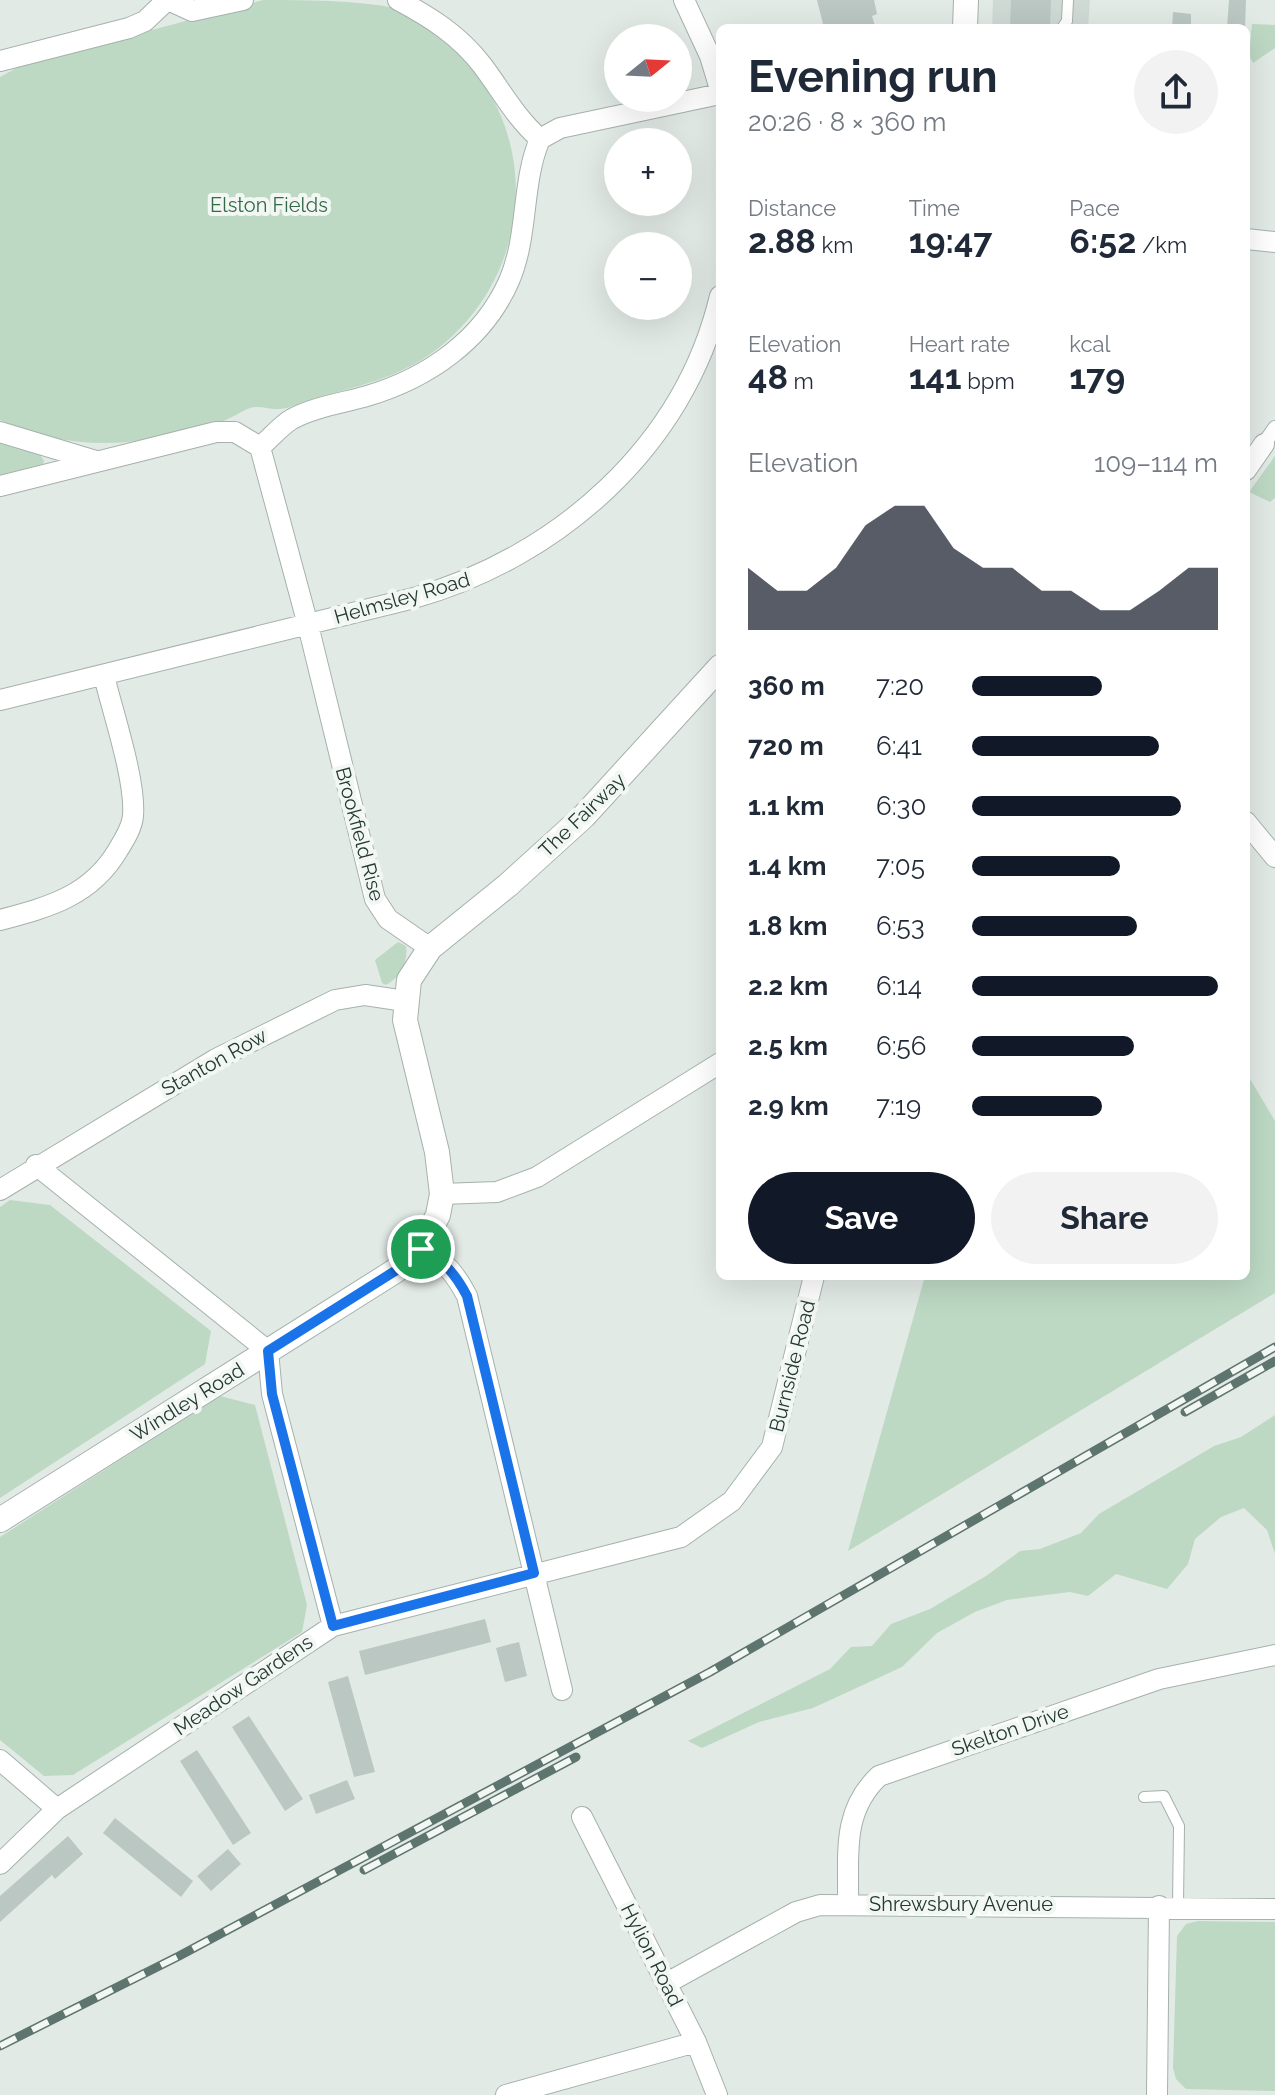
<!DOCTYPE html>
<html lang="en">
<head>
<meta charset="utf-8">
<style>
	body { margin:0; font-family:Raleway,sans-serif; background:#f2f2f3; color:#1f2937; height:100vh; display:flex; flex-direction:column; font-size:30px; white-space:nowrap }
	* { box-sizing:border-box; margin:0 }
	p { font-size:26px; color:#747a83 }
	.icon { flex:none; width:44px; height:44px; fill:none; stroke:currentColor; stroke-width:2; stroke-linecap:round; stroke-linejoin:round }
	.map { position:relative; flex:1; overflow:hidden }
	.side { position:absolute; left:716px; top:24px; width:534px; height:1256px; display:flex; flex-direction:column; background:#fff; border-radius:12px; box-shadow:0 8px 32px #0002 }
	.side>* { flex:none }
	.needle { width:52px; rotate:72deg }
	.tools { position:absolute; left:604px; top:24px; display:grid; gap:16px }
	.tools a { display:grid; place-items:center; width:88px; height:88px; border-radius:50%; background:#fff; box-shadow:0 8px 32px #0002; font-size:40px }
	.pin { position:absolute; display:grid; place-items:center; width:68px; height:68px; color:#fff; margin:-34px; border:4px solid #fff; border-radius:50%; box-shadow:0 2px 8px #0007 }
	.round { display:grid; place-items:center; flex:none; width:84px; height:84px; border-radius:42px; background:#f2f2f3 }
	.summary { display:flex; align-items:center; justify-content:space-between; height:136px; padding:0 32px }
	h1 { font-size:44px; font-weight:700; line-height:60px }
	.stats { display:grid; grid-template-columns:repeat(3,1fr); gap:12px; height:136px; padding:8px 32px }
	.stats div { display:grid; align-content:center }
	.stats b { font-size:34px; font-weight:700 }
	.stats small { font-size:22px; font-weight:400 }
	.stats p { font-size:22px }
	.chart { height:224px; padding:16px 32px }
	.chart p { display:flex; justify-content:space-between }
	.chart svg { width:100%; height:144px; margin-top:8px; fill:#111827; opacity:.7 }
	.cta { display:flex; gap:16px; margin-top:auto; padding:16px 32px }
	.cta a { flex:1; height:92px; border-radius:48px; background:#111827; color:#fff; font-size:32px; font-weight:700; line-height:92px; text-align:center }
	.cta a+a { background:#f2f2f3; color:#1f2937 }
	ul { padding:0 32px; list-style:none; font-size:26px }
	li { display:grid; grid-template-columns:128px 96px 1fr; align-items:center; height:60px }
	li i { height:20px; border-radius:10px; background:#111827 }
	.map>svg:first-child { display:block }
	.built { fill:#d0dad5 }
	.green { fill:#bdd9c4 }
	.building { fill:#bac7c2 }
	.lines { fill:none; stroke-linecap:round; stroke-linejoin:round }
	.service-casing { stroke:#a5b1ad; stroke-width:12 }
	.pedestrian-casing { stroke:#a5b1ad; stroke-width:16 }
	.minor-casing { stroke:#a5b1ad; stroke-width:22 }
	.tertiary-casing { stroke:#a5b1ad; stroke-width:26 }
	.service { stroke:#fff; stroke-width:10 }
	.pedestrian { stroke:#fff; stroke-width:14 }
	.minor { stroke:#fff; stroke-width:20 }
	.tertiary { stroke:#fff; stroke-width:24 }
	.rail-casing { stroke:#5e746e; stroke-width:9 }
	.rail { stroke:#f2f7f4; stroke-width:6; stroke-dasharray:18; stroke-linecap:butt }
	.route-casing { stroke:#fff; stroke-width:16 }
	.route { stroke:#1a73e8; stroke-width:10 }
	.labels { text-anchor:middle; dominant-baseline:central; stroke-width:8; stroke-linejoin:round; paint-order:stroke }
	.park-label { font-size:20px; fill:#336b47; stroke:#f2f7f4 }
	.street-label { font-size:20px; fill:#243933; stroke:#f2f7f4 }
</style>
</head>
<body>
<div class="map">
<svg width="1275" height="2095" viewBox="0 0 1275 2095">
	<rect width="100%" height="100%" fill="#e2eae6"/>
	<path class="built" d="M993,0H1090L1088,28H992Z"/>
	<path class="green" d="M263,0C305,0 355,0 395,8C413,16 429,29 445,41C542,121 538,267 441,346C406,375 363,385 320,397C307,401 293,408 280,409C270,410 259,405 250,408C240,412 232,418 223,421C143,446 78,455 0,420V77L22,65Z
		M1252,24L1275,25V48L1253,63L1249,55Z
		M0,441L39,453L44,461L43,467L0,478Z
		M1275,456V498L1270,502L1249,492Z
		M398,942L406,946C408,963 401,977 386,985L382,983L375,960Z
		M1246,1072L1275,1121V1293L848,1551L925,1276H1246Z
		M10,1200L50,1205L211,1331L205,1364L0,1498V1207Z
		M220,1396L255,1405L307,1605L302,1632L73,1775L44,1776L0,1740V1537Z
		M1275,1415V1554L1267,1530L1244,1508L1221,1517L1195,1539L1188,1564L1167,1589L1116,1574L1088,1596L1070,1592L1007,1600L975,1612L937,1633L902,1667L813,1708L759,1722L702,1748L688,1741L830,1669L851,1647L872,1646L891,1624L930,1609L986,1576L1020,1551L1040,1549L1081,1533L1099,1514L1214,1446L1241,1437Z
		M1198,1921L1275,1922V2091L1186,2089L1176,2079L1173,2068L1177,1936L1186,1924Z"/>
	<path class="building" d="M817,0H874L877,14L872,16L875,26L824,28Z
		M1011,0H1051L1050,28H1010Z
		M1229,0H1246L1245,28H1227Z
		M1173,12L1191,14V28H1172Z
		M485,1619L491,1642L365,1675L359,1651Z
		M519,1642L527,1676L505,1682L496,1648Z
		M348,1676L375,1772L354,1777L328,1682Z
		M249,1716L303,1799L285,1811L232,1727Z
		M197,1750L251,1833L233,1845L180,1761Z
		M347,1780L355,1799L316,1814L309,1795Z
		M115,1818L193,1881L181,1897L103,1833Z
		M68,1836L83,1854L55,1879L52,1875L0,1922V1896Z
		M228,1849L241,1864L211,1891L197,1876Z"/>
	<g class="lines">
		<g class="service-casing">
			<path id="service" d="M1062,28L1067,21L1068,0
				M1144,1797L1164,1796L1179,1826L1178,1905"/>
		</g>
		<g class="pedestrian-casing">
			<path id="pedestrian" d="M1264,444L1275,428"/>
		</g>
		<g class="minor-casing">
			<path id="minor" d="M168,0L192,11L243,0
				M684,0L710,56L720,89
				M0,61L129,28L145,21L167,0
				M540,139L560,128L720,94
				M1246,239L1275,242
				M0,432L96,461
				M260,447L308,625L375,899L388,919L430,948
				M1246,470L1264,444
				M0,486L216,432H235L260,447C270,439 280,426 292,419C314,407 343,403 367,396C428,378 483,340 509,281C529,235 521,183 540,139C515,117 501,90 482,65C459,35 430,17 398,0
				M0,700L414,598C558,557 684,447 720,296
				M1246,822L1275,857
				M0,920C49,907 91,896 118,850C124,840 132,828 133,816C136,781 113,713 104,676
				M0,1190L216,1059L335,1000L365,995L405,1001
				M442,1194L497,1192L537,1177L720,1063
				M421,1249C444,1259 456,1275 467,1296L562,1690
				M333,1626L681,1537L732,1501L772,1447L814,1276
				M0,1760L57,1809L333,1626L272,1394L268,1351L36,1165
				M582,1817L696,2042L717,2095
				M0,1864L57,1809
				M848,1903C849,1855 841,1812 879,1776L1159,1679L1275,1655
				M667,1983L796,1912L820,1905L1275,1909
				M506,2095L696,2042
				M1157,2095L1159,1906"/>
		</g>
		<g class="tertiary-casing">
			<path id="tertiary" d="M965,28L966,0
				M0,1520L395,1271L421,1249L438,1215L442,1194L437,1152L405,1020L409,980L430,948L508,885L584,816L720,667"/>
		</g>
		<use href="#service" class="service"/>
		<use href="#pedestrian" class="pedestrian"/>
		<use href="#minor" class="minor"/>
		<use href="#tertiary" class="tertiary"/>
		<g class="rail-casing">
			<path id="rail" d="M1185,1412L1275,1361
				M364,1870L576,1757
				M0,2046L179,1956L710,1672L1275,1347"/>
		</g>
		<use href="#rail" class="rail"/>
	</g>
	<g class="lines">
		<g class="route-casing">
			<path id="route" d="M421,1249C443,1259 456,1275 467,1296L534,1573L333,1626L272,1394L268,1351L395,1271Z"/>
		</g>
		<use href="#route" class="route"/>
	</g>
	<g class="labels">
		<g class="park-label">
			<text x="269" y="205">Elston Fields</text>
		</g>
		<g class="street-label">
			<text transform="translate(402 598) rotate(-16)">Helmsley Road</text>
			<text transform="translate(582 815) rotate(-44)">The Fairway</text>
			<text transform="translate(360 834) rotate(75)">Brookfield Rise</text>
			<text transform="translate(214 1062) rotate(-29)">Stanton Row</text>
			<text transform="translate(792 1366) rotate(-76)">Burnside Road</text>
			<text transform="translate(187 1402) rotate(-32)">Windley Road</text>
			<text transform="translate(243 1685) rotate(-34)">Meadow Gardens</text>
			<text transform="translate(1010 1730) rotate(-19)">Skelton Drive</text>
			<text x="961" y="1904">Shrewsbury Avenue</text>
			<text transform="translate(652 1955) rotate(63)">Hylion Road</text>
		</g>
	</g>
</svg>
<div class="tools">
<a><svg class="needle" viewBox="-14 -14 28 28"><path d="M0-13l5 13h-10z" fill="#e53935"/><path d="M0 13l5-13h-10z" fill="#747a83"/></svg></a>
<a>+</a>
<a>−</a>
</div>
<div class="pin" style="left:421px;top:1249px;background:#1e9e55"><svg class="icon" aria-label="arrive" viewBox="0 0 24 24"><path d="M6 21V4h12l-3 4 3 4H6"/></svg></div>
<section class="side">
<div class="summary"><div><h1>Evening run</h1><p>20:26 · 8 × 360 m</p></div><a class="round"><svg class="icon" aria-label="share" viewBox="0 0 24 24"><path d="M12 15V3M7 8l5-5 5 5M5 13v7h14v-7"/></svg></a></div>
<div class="stats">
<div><p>Distance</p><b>2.88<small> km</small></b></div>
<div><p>Time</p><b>19:47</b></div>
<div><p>Pace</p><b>6:52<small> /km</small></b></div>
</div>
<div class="stats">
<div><p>Elevation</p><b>48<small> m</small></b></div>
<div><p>Heart rate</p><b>141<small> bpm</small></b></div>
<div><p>kcal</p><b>179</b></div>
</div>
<div class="chart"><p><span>Elevation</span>109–114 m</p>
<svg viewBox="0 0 160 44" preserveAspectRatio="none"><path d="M0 44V25L10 32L20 32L30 25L40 12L50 6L60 6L70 19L80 25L90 25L100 32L110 32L120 38L130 38L140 32L150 25L160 25V44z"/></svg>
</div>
<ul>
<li><b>360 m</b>7:20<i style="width:53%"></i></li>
<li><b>720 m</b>6:41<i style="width:76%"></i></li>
<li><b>1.1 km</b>6:30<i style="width:85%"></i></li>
<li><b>1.4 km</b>7:05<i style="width:60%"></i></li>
<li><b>1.8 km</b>6:53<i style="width:67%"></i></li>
<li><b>2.2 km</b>6:14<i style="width:100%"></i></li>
<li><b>2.5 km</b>6:56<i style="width:66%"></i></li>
<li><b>2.9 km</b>7:19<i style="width:53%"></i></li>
</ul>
<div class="cta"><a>Save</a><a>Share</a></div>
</section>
</div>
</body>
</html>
